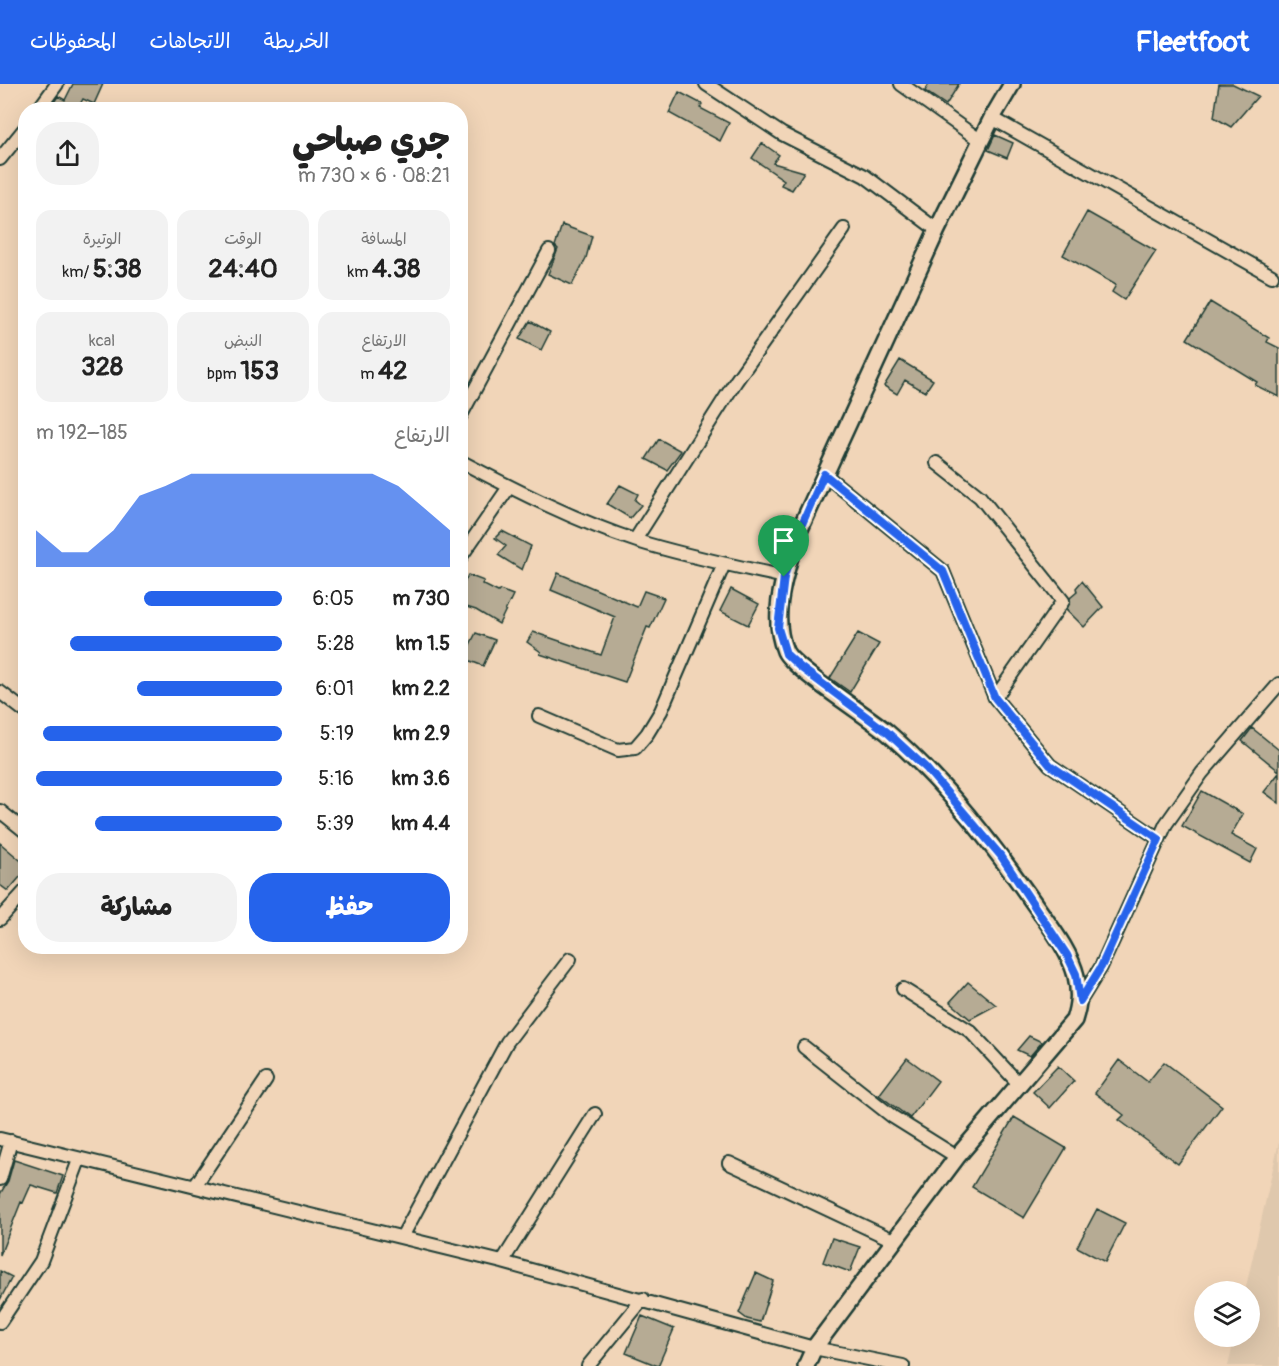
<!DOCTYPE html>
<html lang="ar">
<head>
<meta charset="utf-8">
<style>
	body { margin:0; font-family:Pangolin,"Playpen Sans Arabic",sans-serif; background:#f2f2f2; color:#222; direction:rtl; height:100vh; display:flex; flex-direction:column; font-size:22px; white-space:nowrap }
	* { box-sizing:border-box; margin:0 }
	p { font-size:20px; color:#767676 }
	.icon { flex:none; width:33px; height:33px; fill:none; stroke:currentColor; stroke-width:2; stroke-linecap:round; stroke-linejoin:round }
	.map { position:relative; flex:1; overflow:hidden; direction:ltr }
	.side { position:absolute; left:18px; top:18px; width:450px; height:852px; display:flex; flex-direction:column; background:#fff; border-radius:24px; box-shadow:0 6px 24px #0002; direction:rtl }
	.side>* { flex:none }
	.buttons { position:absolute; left:1194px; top:1197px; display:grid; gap:12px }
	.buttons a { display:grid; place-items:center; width:66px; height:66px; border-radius:50%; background:#fff; box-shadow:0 6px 24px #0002; font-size:30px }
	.pin { position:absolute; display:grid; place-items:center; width:51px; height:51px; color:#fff; margin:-62px -26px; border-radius:50% 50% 50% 0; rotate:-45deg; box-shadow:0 0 6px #0007 }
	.pin .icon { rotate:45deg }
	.round { display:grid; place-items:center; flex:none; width:63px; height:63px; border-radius:24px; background:#f2f2f2 }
	.overview { display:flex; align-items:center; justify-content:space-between; height:102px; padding:0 18px }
	h1 { font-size:33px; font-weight:800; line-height:45px }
	.figures { display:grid; grid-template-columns:repeat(3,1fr); gap:9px; height:102px; padding:6px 18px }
	.figures div { display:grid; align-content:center; border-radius:15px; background:#f2f2f2; text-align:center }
	.figures b { font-size:26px; font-weight:800 }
	.figures small { font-size:16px; font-weight:400 }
	.figures p { font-size:16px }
	.chart { height:168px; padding:12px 18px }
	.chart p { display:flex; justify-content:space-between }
	.chart svg { width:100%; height:108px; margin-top:6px; fill:#2563eb; opacity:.7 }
	.cta { display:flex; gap:12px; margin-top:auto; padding:12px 18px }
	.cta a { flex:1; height:69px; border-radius:24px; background:#2563eb; color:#fff; font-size:24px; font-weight:800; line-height:69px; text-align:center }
	.cta a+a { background:#f2f2f2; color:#222 }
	ul { padding:0 18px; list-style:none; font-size:20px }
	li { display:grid; grid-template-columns:96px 72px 1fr; align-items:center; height:45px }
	li i { height:15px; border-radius:8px; background:#2563eb }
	header { display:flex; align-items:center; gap:36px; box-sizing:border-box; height:84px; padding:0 30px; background:#2563eb; color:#fff }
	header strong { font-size:28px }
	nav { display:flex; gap:33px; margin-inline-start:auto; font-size:21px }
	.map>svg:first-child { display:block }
	.built { fill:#dfc8ad }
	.building { fill:#b6ab94; stroke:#1f3d34; stroke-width:1.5 }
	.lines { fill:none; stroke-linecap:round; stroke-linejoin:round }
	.minor-casing { stroke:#1f3d34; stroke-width:16 }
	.tertiary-casing { stroke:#1f3d34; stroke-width:20 }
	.minor { stroke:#f1d5b8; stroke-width:12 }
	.tertiary { stroke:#f1d5b8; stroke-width:15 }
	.route-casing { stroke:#fff; stroke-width:12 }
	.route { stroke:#2563eb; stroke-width:8 }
</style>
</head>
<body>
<header>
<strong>Fleetfoot</strong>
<nav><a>الخريطة</a><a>الاتجاهات</a><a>المحفوظات</a></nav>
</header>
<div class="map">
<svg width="1279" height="1282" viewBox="0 0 1279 1282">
	<rect width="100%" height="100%" fill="#f1d5b8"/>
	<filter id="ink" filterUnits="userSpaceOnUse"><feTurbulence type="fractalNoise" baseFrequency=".0167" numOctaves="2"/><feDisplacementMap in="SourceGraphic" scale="12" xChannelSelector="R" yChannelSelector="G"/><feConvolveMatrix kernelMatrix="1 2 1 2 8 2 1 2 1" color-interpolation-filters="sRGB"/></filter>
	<g filter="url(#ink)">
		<path class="built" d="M1279,1058V1282H1228L1235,1253L1250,1252V1208L1245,1207Z"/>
		<path class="building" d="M73,0H103L94,20L83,15L78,24L81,26H49L58,12L65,16Z
			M929,0H959L946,21L925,7Z
			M1219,0H1233L1258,12L1231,43L1214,33Z
			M679,8L702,20L700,24L729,39L720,57L669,29Z
			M995,51L1013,59L1007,74L988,66Z
			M762,59L779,71L773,79L804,88L792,106L781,101L784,96L752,74Z
			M1087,128L1156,167L1124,216L1112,208L1116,201L1063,171Z
			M562,141L592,152L586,174L572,201L548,190L558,165L555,162Z
			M1210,218L1269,254L1267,258L1279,264V313L1255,301L1257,298L1187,255Z
			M530,237L550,248L541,266L519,255Z
			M900,276L933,296L925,308L905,296L897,310L884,302Z
			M659,355L681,367L667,386L646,375Z
			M620,401L638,410L635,416L641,421L630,434L607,420Z
			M502,447L531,462L522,486L498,471L506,462L495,454Z
			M558,489L637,523L644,507L664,514L650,544L647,543L625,598L540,570L541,568L527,558L533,548L601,571L615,533L551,506Z
			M468,491L484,497L482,500L498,508L500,506L513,511L499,540L476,526L460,521V507Z
			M1082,497L1103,523L1084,543L1067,526L1070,514L1077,508L1076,504Z
			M731,505L759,520L748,541L720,527Z
			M476,549L495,556L483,582L463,574Z
			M858,549L879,560L850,608L830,594Z
			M1252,644L1279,666V687L1242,657Z
			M1279,689V719L1264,708Z
			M1202,707L1243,730L1231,751L1257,765L1250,779L1182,742Z
			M0,759L26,781V786L8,807L0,801Z
			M968,898L996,921L970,935L950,918Z
			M1029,952L1042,958L1030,972L1017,966Z
			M907,974L938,997L910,1034L879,1011Z
			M1119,976L1148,998L1164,978L1222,1022L1178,1080L1119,1036L1124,1031L1095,1009Z
			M1058,982L1074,997L1050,1024L1033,1008Z
			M1014,1033L1066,1064L1024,1134L972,1103Z
			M14,1076L63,1092L57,1109L31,1101L23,1119L21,1118L0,1171V1110L8,1097Z
			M1097,1125L1125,1139L1105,1178L1077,1163Z
			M832,1154L860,1163L850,1188L823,1178Z
			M0,1187L12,1193L0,1216Z
			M756,1189L773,1197L760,1238L747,1235L739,1229Z
			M642,1232L674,1245L658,1282L626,1269Z"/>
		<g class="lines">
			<g class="minor-casing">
				<path id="minor" d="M706,0L782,50L865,92L937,146
					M901,0L981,57
					M38,26L57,0
					M992,34L1272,192
					M0,75L26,43
					M460,333L549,167
					M460,377C517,407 576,437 637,457C685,472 735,482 785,493
					M937,379L980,413L1063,517L995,614
					M824,390L943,487L995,614L1050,681L1159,755
					M635,456L736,297L844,145
					M460,474L509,403
					M0,608L26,628
					M539,632L618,666L635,664L647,650L661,627L724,480
					M0,727L26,748
					M0,835L26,806
					M903,905L970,947L1019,1000
					M1080,917L1101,883L1166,740L1202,689L1279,600
					M804,963L893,1033L957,1073
					M0,1055L502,1178L814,1264L903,1282
					M729,1079L893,1156
					M0,1095L11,1057
					M195,1102L266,996
					M402,1153L507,958L570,875
					M502,1178L595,1030
					M0,1238L41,1177L79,1076
					M588,1282L643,1215"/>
			</g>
			<g class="tertiary-casing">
				<path id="tertiary" d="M806,1282L814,1264L957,1073L1074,936C1079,920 1080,909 1076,892C1070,868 1052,845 1038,825C994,762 946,699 888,649C867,631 794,586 785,567C770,531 785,491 795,456L937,146L992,34L1012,0"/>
			</g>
			<use href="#minor" class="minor"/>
			<use href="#tertiary" class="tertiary"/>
		</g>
	</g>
	<g class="lines" filter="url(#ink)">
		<g class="route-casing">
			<path id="route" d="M824,390L943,487L995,614L1050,681L1159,755L1101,883L1080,917L1076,890L1067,871L1001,772L926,684L887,648L800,583L786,570L778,544L784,493L795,456Z"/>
		</g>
		<use href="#route" class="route"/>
	</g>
</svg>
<div class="buttons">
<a><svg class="icon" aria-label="layers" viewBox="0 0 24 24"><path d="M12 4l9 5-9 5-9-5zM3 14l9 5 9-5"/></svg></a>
</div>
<div class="pin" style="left:784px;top:493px;background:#1e9e55"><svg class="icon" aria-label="arrive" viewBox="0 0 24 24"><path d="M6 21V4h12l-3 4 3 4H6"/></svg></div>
<section class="side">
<div class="overview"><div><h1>جري صباحي</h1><p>08:21 · 6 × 730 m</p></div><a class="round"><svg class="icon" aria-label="share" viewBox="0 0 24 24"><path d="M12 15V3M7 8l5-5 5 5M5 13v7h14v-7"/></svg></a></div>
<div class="figures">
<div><p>المسافة</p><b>4.38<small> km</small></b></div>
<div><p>الوقت</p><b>24:40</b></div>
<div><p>الوتيرة</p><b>5:38<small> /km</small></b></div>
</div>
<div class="figures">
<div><p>الارتفاع</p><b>42<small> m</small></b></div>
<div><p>النبض</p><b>153<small> bpm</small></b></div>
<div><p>kcal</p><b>328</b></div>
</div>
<div class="chart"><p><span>الارتفاع</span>185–192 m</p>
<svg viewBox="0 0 160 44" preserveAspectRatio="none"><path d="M0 44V29L10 38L20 38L30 29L40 15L50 11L60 6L70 6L80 6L90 6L100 6L110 6L120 6L130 6L140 11L150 20L160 29V44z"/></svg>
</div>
<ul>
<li><b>730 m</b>6:05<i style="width:56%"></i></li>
<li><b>1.5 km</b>5:28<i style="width:86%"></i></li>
<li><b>2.2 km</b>6:01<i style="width:59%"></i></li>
<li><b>2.9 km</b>5:19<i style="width:97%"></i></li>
<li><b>3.6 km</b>5:16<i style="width:100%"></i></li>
<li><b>4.4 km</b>5:39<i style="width:76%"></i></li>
</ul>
<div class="cta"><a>حفظ</a><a>مشاركة</a></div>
</section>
</div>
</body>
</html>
